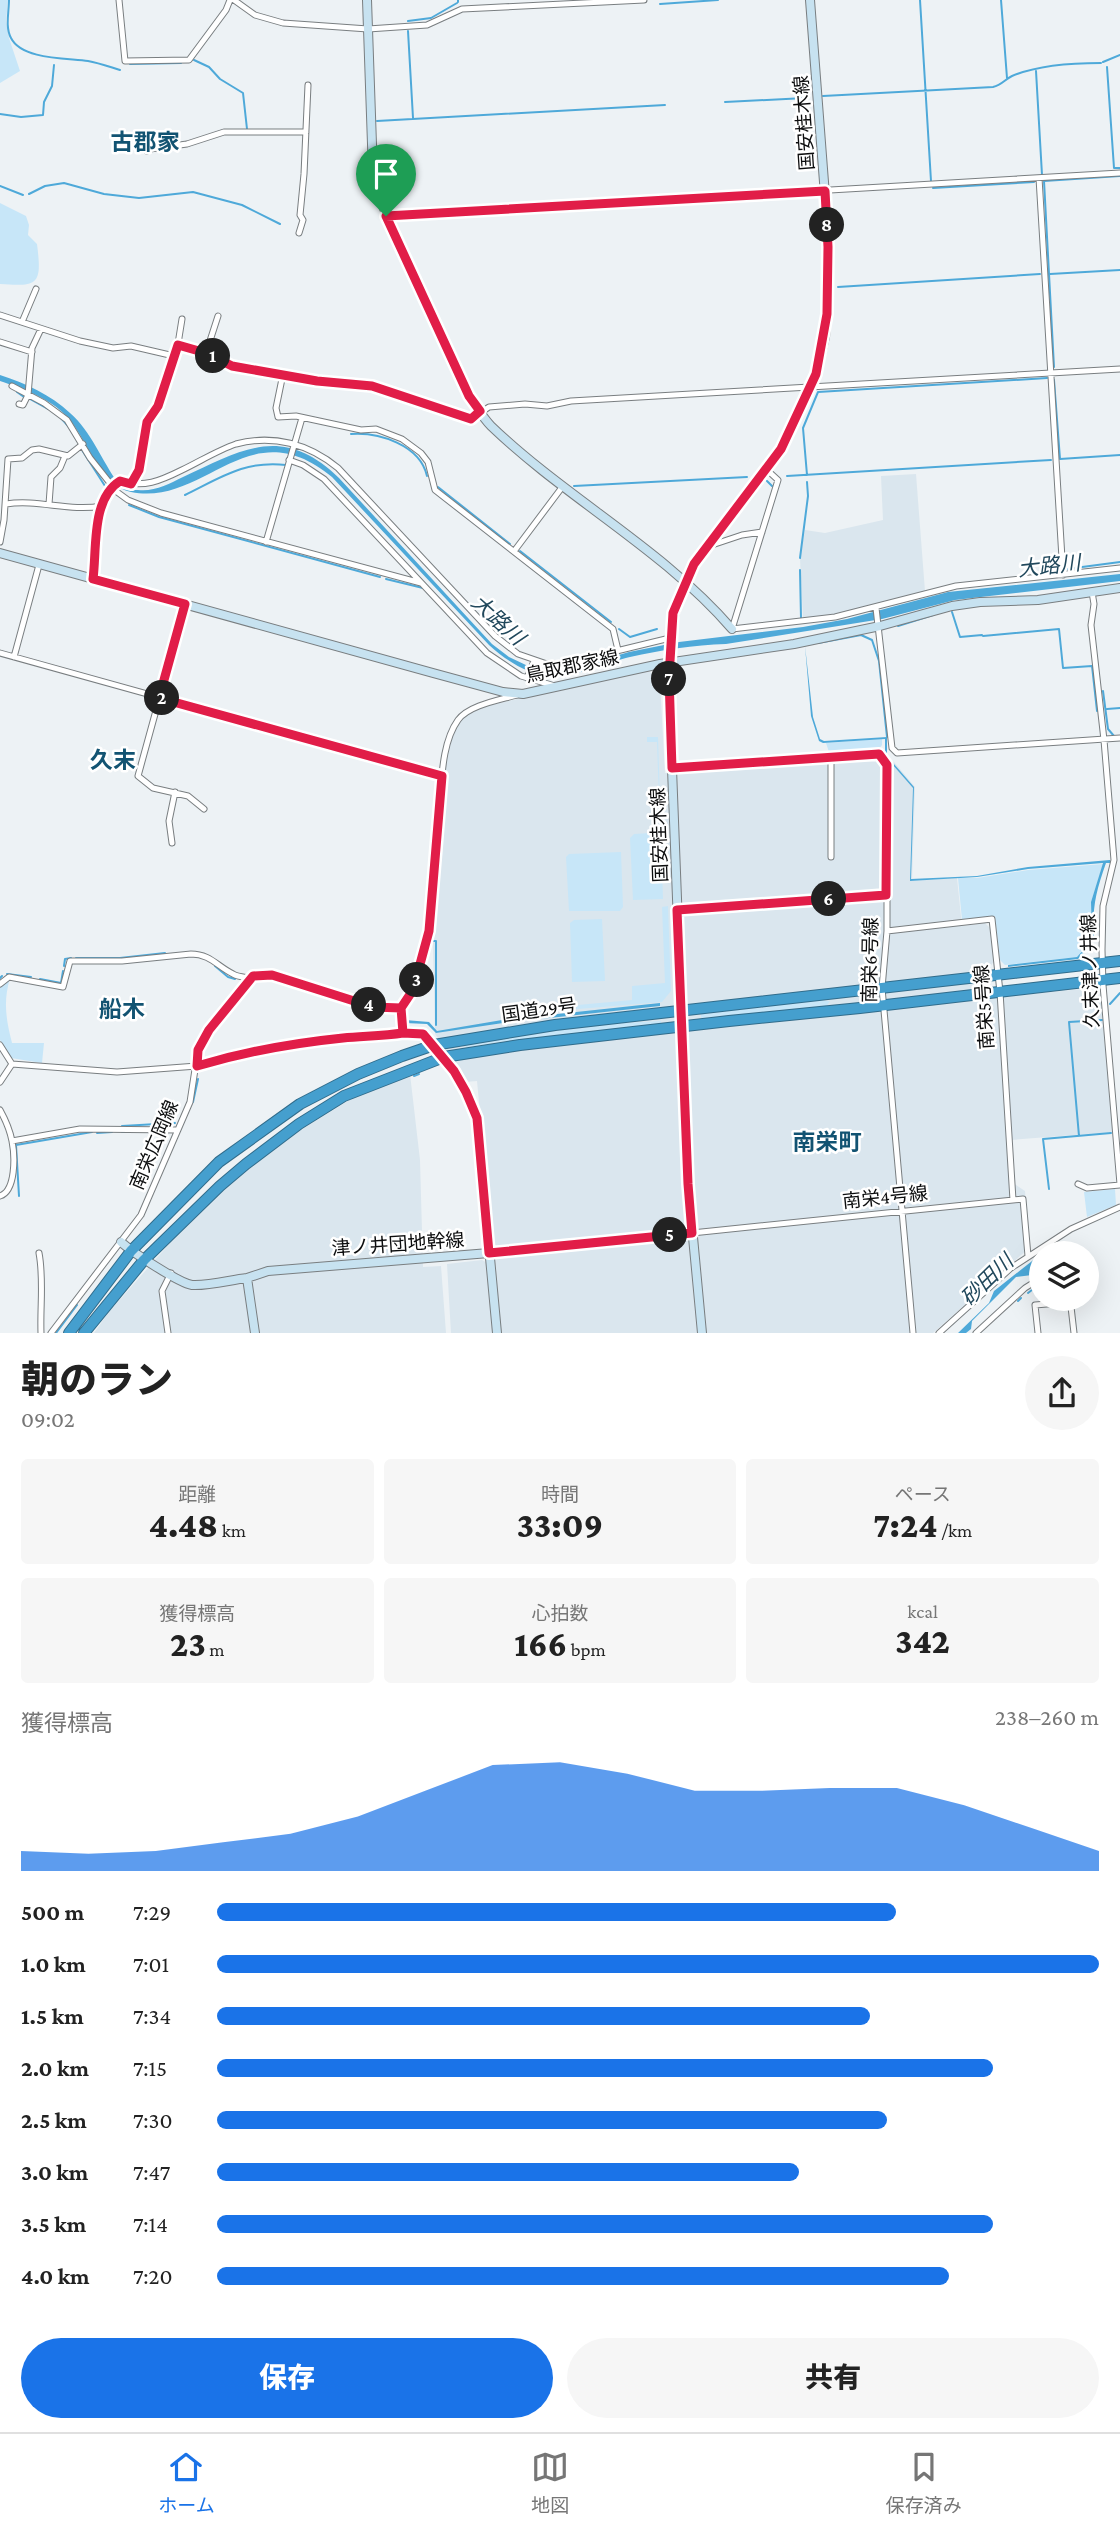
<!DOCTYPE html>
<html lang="ja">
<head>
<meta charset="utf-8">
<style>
	body { margin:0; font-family:"Crimson Pro","Noto Sans JP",serif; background:#f6f6f6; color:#222; height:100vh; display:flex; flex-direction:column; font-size:26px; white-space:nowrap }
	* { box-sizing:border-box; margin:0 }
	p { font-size:23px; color:#767676 }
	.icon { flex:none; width:38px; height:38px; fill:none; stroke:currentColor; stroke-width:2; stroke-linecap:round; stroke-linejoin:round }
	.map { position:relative; height:1333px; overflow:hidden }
	.details { display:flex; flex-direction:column; background:#fff; flex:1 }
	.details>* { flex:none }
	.fabs { position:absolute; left:1029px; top:1241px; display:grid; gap:14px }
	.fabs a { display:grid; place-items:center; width:70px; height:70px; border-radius:50%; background:#fff; box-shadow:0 7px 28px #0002; font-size:35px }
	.pin { position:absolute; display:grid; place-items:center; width:60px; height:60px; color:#fff; margin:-72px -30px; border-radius:50% 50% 50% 0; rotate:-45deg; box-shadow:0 0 7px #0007 }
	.pin .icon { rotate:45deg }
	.km { position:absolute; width:35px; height:35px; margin:-18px; border-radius:50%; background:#222; color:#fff; font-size:19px; line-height:35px; text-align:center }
	.round { display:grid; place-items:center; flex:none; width:74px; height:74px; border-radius:37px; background:#f6f6f6 }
	.head { display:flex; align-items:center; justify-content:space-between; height:119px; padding:0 21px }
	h1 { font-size:38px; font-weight:800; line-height:52px }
	.figures { display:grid; grid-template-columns:repeat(3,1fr); gap:10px; height:119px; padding:7px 21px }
	.figures div { display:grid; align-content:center; border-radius:7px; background:#f6f6f6; text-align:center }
	.figures b { font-size:35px; font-weight:800 }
	.figures small { font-size:19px; font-weight:400 }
	.figures p { font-size:19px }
	.chart { height:196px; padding:14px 21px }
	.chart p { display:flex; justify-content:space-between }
	.chart svg { width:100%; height:126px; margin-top:7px; fill:#1a73e8; opacity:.7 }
	.cta { display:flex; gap:14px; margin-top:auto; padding:14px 21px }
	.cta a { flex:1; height:80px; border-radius:42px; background:#1a73e8; color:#fff; font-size:28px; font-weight:800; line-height:80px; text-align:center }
	.cta a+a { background:#f6f6f6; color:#222 }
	ul { padding:0 21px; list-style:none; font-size:23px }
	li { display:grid; grid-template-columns:112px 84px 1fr; align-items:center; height:52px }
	li i { height:18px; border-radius:9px; background:#1a73e8 }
	.menu { display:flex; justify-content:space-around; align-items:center; height:98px; border-top:2px solid #e0e0e0; background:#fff; font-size:19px; color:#767676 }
	.menu a { display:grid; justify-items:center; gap:4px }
	.menu .on { color:#1a73e8 }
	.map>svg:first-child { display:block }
	.built { fill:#dae6ee }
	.green { fill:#c7e6f8 }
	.water { fill:#4ea9d9 }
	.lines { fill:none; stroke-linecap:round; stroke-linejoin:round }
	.stream { stroke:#4ea9d9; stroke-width:2 }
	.street-casing { stroke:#797e80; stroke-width:7 }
	.secondary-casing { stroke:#797e80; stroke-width:10 }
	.highway-casing { stroke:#316c8b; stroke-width:12 }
	.street { stroke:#fff; stroke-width:5 }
	.secondary { stroke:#c7e2f0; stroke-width:8 }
	.highway { stroke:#459fce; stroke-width:10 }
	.route-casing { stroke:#fff; stroke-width:14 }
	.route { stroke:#e11d48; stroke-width:9 }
	.labels { text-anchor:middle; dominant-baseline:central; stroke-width:5; stroke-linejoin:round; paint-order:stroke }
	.street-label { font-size:19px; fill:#0c0d0e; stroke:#fff }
	.water-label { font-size:21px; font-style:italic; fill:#21485c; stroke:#fff }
	.quarter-label { font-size:23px; font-weight:bold; fill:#125372; stroke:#fff }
</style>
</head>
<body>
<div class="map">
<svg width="1120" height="1333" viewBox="0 0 1120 1333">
	<rect width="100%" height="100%" fill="#edf2f5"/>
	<path class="built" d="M916,474L925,591L834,615L803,619L800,558L805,530L825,533L883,520L881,476Z
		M649,671L660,682L665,773L877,758L894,762L915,787L912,881L957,878L962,926L985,923L990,928L994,961L988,970L992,998L1082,989L1101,1003L1113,1132L1011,1140L1013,1183L1025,1191L1029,1248L933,1333H501L477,1081L465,1082L461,1069L435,1034L433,944L429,942L443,779L449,746L459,722L465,715L485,706Z
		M410,1074L420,1160L423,1267L441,1266L446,1333H94L108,1313L170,1243L212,1199L270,1149L356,1096Z
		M482,1260L487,1263L493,1333H451L447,1264Z"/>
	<path class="green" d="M0,0H8L6,22L9,38L20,71L0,83Z
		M0,203L26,216L29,225L28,235L37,244C42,284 39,287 0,284Z
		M647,737H658L663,899L633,900L630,838L634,834L651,833V828L660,827L657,742H647Z
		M882,739V745L879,749L829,752L826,743Z
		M621,852L623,907L620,911H569L566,857L569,854Z
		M1103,864L1091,902V940L1077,957L1005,965L1000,960L995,916L962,920L958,878H977L1028,870Z
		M668,906L671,991L662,1002L566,1010L567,1006L632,1000V986L665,983L662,907Z
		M602,919L605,981L572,982L570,923L574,920Z
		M10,978C3,1002 6,1019 12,1043H44L42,1063L11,1058L0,1040V986Z
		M804,1001H830L826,1007L701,1018V1013Z
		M661,1021V1025L541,1039L504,1041L466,1047V1044L587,1025Z
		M1115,1189L1116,1205L1087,1217L1084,1192Z"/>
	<path class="water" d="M0,375C25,383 51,395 70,413C91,431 102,461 118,483C122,488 132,490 138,490C154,492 169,484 183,477C243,449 283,424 339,478L492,644L509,657L528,666L550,672L564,671L629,652L679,642L803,627L847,619L948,592L1120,574V581L955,600L882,619L726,644C694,645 661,650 630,657C607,662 574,678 551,676C526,674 507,661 489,645L332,477C248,408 206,507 131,492C102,487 87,441 70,420C54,400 24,389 0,381Z
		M805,646L813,717L820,739L824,741L887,737V756L914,787L911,879L977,876L1028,867L1110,860L1111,863H1106C1095,894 1092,909 1094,941L1078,959L1008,967V965L1077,957L1092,940L1091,902L1103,863L1028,869L977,877L910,881L913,788L885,756V739L823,743L819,741L811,716Z
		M660,1003V1006L503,1023L436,1033L427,1024L405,1023V1020L429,1022L437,1031L502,1020Z
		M1041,1254V1262L1037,1271L1032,1275L1016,1277L972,1321L971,1329L966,1333H958L989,1303L994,1291Z"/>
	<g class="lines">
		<path class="stream" d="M9,0C9,12 5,27 11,38C22,60 68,58 88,61C99,63 110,67 120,70
			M458,0V2
			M920,0L931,181
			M1001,0L1007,78
			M660,4L718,0
			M408,21L431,18L457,3
			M408,31L413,118
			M194,60L209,67L220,79L243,93L247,129
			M1103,62L1120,55
			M130,64L181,63
			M1107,67L1114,168H1120
			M1036,71L1042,175
			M823,96L993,87C1002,85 1004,80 1012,76C1038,65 1074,63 1101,63
			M725,102L805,98
			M0,114L21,117L43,115L44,102L52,86L54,65
			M377,121L665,105
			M0,186L23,195
			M933,188L1034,182
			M29,194L45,186L64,183L104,194L139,198L193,192L242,205L280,224
			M1050,274L1120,270
			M838,287L1040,274
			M1054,367L1044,181L1120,176
			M1054,380L1060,459L1120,455
			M17,392L24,397
			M30,399L48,409
			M61,418L69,427
			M351,434C379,432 420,445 427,476
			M82,450L105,486
			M807,475L803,428L818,392L1047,378
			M787,476L1051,460
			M767,481L772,486
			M574,486L747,477
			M438,487L510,544
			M185,495C220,478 245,460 286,465
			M129,505L159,517L380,577
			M520,551L611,622
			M800,558L808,496L807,482
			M1067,569L1120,562
			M800,570L801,618
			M386,579L423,588
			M952,612L960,637L982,635
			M898,626L933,615
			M619,629L630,637L657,629
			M983,636L1059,629L1063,668L1092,666L1097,711
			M818,643L861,635L872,640L879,661L887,737
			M1103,691L1108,729L1114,736
			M1107,709L1120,708
			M439,872L446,773
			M436,902L432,941H436V1025
			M76,958H120L165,953
			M64,966L65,959L71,958
			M215,966L228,977L235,979
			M7,974L31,977
			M0,978L2,976
			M40,979L61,983L63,971
			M1110,1004L1120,993
			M414,1076L419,1074
			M193,1102L198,1079
			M122,1126L175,1123
			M122,1132H149
			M97,1133L112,1132
			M1079,1136L1069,1022L1102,1020
			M1049,1189L1043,1139L1111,1133
			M19,1196L16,1145L92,1132
			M1028,1293L1041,1283
			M1018,1301L1021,1298
			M56,1333L77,1305"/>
		<g class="street-casing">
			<path id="street" d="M119,0L125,61L189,60L226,10L230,0
				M234,0L255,15L283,23L368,29L427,25L462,9L644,0
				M147,151L150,149L187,144L224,132H306
				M1039,178L1063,575
				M386,216L1120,173
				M299,233L303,220L300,215L304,174L308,85
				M0,315L80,341L113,348L131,346L174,356
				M22,322L36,289
				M0,342L32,352
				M178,345L208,354L232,366L317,381L350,384L388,390L471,419L489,407L525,404L547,406L571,401L1120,369
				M206,353L218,316
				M283,374L276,408L278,417L296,416L361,430L376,429L402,439L421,453L428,462L435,490L613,629L618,650
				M12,386L44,403L67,420L90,458L117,492L128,500L161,513L421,583
				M19,404L23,405L28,395L32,348L41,329
				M289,460L303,465L324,479L487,653L521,676L555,686
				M766,469L778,480L732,629L835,617L956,586L1120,568
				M131,484L139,470L147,422L158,406L177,350L182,319
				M6,504C39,499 69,512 102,506
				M49,504L51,477L60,468L65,456
				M0,542L4,520L8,459L22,458L32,450L39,449L68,456L83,444
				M266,542L302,418
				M709,546L742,535L762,532
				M515,550L563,486
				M93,579C97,549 91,499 120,481C144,488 160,481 182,470C199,462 218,450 236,444C273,434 309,444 338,468L495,636L518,654L547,664L567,663L670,638
				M1092,592L1094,604L1091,625L1104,740L1114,860L1103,906L1102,950L1103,985L1120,1184
				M185,605L138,776L153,788L188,796L204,809
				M876,608L892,748L897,753L1120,738
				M0,653L442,776
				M14,657L39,565
				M527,678L534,661
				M831,757V857
				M672,768L879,754L887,765V931L882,988L913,1333
				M172,843L169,821L175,792
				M677,910L886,895
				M887,931L992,919L1000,992L1013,1200
				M0,984L9,977L63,987L70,961H122L191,954C210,954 217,966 233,974C238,977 244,977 250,978
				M401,1008L403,1033
				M0,1045L12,1064
				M12,1064L117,1072L197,1066
				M0,1082L12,1064
				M0,1110C5,1119 10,1131 12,1141C15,1156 16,1191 0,1196
				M12,1141L80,1129L177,1130
				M1078,1184L1087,1188L1120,1185
				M692,1233L1023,1199L1028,1256
				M39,1253C44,1279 40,1306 41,1333
				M1070,1298L1074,1333
				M51,1333L141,1215L190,1102L198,1050L210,1030L250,978L272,975L373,1007L401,1008C438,968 436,852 440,798C442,774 443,741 458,720C469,705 500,700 517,695
				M168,1333L162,1291L171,1273
				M939,1333L1011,1268L1071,1229L1120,1207
				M976,1333L1025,1288L1041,1278
				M1038,1333L1035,1305L1071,1302"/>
		</g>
		<g class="secondary-casing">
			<path id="secondary" d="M367,0L373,173L376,191L469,396C476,406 483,418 491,426C567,499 663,549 732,629
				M0,553L433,673L503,692L523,694L660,664L794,644L880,626L952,606L980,602L1038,600L1120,588
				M197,1066C254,1049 314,1041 374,1036C391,1035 406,1032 423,1034C447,1059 464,1085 477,1118L497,1333
				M121,1242C132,1252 179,1283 192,1285C209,1286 230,1280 247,1278
				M255,1333L247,1278L268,1271L489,1253L692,1233
				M702,1333L688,1184L669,691L670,631L681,591L694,564L781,449L816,374L825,337L827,314L829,247L810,0"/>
		</g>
		<g class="highway-casing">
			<path id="highway" d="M69,1333L131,1251L219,1162L300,1104L358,1074L402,1056L434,1045L555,1025L1120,961
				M84,1333L144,1260L220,1186L246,1164L299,1124L344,1096L444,1057L520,1045L729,1021L860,1008L1120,978"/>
		</g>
		<use href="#street" class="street"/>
		<use href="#secondary" class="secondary"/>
		<use href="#highway" class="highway"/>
	</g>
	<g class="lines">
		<g class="route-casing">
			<path id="route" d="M386,216L469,396L480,411L471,419L372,386L317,381L232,366L206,353L178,345L158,406L147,422L139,470L131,484L120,481C91,499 97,549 93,579L185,604L159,698L442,776L429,931L413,990L401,1008L403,1033C383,1036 363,1036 343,1038C294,1043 244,1052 197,1066L198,1050L209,1030L253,976L272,975L373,1007L401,1008L403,1033L423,1034L454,1071L466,1092L477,1118L489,1253L692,1233L688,1184L677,910L886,895L887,765L879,754L672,768L669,677L673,613L694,564L781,449L816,374L827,314L828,247L825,191L386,216"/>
		</g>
		<use href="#route" class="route"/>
	</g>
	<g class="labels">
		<g class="street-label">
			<text transform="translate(804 123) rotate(-94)">国安桂木線</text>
			<text transform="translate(572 666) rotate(-12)">鳥取郡家線</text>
			<text transform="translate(659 835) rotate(-92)">国安桂木線</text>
			<text transform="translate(870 960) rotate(-89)">南栄6号線</text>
			<text transform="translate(1090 971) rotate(-92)">久末津ノ井線</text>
			<text transform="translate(984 1007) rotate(-94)">南栄5号線</text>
			<text transform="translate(539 1010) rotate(-8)">国道29号</text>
			<text transform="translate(154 1145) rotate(-67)">南栄広岡線</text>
			<text transform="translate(885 1197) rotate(-6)">南栄4号線</text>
			<text transform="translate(398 1244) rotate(-4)">津ノ井団地幹線</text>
		</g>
		<g class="water-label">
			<text transform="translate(1049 566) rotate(-6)">大路川</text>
			<text transform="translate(498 620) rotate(42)">大路川</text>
			<text transform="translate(987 1280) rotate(-44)">砂田川</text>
		</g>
		<g class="quarter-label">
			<text x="145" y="142">古郡家</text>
			<text x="113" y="760">久末</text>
			<text x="122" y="1009">船木</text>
			<text x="827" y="1142">南栄町</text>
		</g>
	</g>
</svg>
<div class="fabs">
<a><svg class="icon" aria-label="layers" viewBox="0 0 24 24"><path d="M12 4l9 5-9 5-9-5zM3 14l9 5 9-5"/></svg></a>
</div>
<div class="pin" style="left:386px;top:216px;background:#1e9e55"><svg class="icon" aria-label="arrive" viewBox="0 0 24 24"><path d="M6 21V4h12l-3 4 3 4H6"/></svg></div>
<b class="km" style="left:213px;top:356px">1</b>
<b class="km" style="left:162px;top:698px">2</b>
<b class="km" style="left:417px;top:980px">3</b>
<b class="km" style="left:369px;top:1005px">4</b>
<b class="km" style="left:670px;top:1235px">5</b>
<b class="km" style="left:829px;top:899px">6</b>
<b class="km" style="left:669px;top:679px">7</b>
<b class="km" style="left:827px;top:225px">8</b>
</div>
<section class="details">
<div class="head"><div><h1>朝のラン</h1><p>09:02</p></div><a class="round"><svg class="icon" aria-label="share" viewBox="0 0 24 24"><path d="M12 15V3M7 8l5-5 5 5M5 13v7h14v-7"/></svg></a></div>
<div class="figures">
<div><p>距離</p><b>4.48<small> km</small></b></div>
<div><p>時間</p><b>33:09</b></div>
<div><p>ペース</p><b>7:24<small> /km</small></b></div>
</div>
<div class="figures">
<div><p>獲得標高</p><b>23<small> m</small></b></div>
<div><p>心拍数</p><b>166<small> bpm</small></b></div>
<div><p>kcal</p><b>342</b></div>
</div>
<div class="chart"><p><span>獲得標高</span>238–260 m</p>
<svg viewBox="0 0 160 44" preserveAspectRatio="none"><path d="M0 44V37L10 38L20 37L30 34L40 31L50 25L60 16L70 7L80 6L90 10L100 16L110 16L120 15L130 15L140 21L150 29L160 37V44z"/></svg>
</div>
<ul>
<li><b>500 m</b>7:29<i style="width:77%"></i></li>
<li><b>1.0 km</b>7:01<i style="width:100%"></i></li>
<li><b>1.5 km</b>7:34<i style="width:74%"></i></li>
<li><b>2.0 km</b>7:15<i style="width:88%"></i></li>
<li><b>2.5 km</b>7:30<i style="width:76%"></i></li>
<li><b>3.0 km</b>7:47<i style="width:66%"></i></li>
<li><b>3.5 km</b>7:14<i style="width:88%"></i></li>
<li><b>4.0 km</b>7:20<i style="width:83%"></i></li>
</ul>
<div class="cta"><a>保存</a><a>共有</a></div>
</section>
<nav class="menu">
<a class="on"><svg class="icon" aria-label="home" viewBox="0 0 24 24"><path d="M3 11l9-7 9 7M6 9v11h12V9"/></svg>ホーム</a>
<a><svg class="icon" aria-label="map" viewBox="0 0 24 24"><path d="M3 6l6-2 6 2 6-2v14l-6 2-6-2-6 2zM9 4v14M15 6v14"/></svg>地図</a>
<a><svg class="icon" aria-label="saved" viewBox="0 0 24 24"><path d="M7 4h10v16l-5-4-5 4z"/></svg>保存済み</a>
</nav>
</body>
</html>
